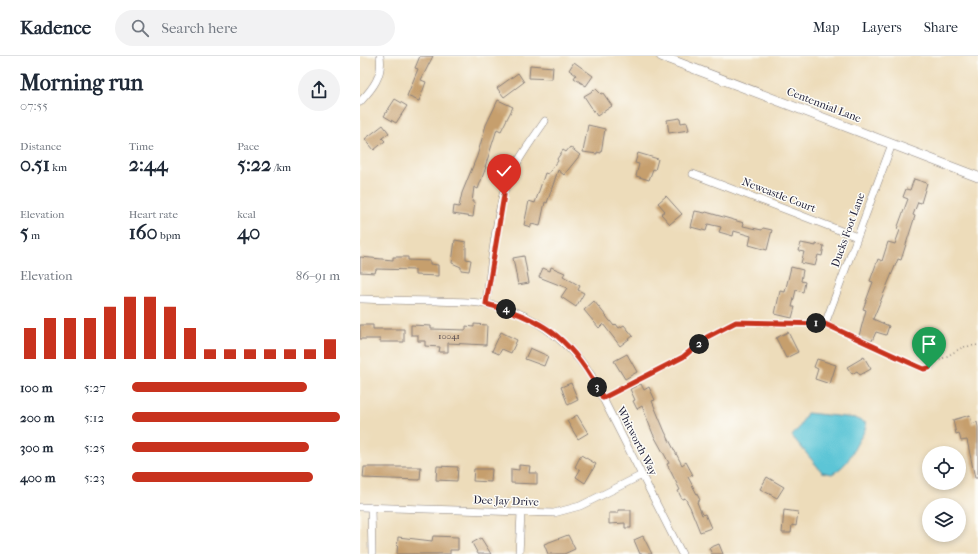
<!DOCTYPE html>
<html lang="en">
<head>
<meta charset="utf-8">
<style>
	body { margin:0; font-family:"IM FELL French Canon",serif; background:#f2f2f3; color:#1f2937; height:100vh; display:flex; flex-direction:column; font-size:15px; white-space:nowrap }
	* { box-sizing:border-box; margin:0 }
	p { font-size:13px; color:#747a83 }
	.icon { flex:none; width:22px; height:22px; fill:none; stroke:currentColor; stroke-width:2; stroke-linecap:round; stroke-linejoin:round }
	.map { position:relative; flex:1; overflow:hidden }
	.sheet { display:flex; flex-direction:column; background:#fff; width:360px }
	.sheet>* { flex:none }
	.tools { position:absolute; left:562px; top:390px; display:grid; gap:8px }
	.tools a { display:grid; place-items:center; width:44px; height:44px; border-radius:50%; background:#fff; box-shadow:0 2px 6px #0003; font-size:20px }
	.pin { position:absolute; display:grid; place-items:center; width:34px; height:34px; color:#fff; margin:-41px -17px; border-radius:50% 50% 50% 0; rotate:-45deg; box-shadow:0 0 4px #0007 }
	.pin .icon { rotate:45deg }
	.km { position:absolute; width:20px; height:20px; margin:-10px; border-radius:50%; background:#222; color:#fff; font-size:11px; line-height:20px; text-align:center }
	.round { display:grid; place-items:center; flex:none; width:42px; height:42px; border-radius:21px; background:#f2f2f3 }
	.head { display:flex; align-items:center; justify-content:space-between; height:68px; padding:0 20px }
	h1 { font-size:22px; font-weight:700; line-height:30px }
	.stats { display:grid; grid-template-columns:repeat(3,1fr); gap:6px; height:68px; padding:4px 20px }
	.stats div { display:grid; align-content:center }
	.stats b { font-size:20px; font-weight:700 }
	.stats small { font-size:11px; font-weight:400 }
	.stats p { font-size:11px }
	.chart { height:112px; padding:8px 20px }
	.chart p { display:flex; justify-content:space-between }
	.chart svg { width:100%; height:72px; margin-top:4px; stroke:#c8321e; stroke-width:6 }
	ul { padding:0 20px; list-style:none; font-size:13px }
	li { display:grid; grid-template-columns:64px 48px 1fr; align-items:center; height:30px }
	li i { height:10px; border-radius:5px; background:#c8321e }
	header { display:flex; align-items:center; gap:24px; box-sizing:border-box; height:56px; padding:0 20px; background:#fff; border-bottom:1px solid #e0e1e3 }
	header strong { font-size:19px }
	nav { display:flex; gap:22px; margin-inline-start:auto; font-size:14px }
	.search { width:280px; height:36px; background:#f2f2f3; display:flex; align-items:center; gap:10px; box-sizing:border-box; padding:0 14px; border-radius:22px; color:#747a83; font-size:15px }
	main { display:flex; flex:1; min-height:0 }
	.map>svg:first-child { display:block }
	.water { fill:#5bc5d6; stroke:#3e7488 }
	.building { fill:#c69f6d }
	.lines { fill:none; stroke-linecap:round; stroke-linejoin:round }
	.minor-casing { stroke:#887f7a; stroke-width:8 }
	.tertiary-casing { stroke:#887f7a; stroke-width:10 }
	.path { stroke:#887f7a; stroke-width:1.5; stroke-dasharray:1 3; stroke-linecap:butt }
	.minor { stroke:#fff; stroke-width:7 }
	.tertiary { stroke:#fff; stroke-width:9 }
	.route-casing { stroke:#fff; stroke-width:8 }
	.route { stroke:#c8321e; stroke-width:5 }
	.labels { text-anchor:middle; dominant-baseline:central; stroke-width:3; stroke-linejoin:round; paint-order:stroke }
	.number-label { font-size:9px; fill:#4b4148 }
	.street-label { font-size:11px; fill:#22223b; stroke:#fdfcf7 }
</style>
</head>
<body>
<header>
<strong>Kadence</strong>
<div class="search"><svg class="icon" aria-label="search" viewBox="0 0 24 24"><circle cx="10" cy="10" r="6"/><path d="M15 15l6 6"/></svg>Search here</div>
<nav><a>Map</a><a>Layers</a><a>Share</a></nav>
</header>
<main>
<section class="sheet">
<div class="head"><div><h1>Morning run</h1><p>07:55</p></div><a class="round"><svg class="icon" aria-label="share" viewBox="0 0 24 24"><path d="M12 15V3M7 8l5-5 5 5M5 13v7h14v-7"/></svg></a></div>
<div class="stats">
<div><p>Distance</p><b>0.51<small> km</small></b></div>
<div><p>Time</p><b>2:44</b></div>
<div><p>Pace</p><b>5:22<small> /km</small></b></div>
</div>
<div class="stats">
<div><p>Elevation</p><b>5<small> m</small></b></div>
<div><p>Heart rate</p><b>160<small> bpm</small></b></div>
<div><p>kcal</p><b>40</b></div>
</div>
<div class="chart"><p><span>Elevation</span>86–91 m</p>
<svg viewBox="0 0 160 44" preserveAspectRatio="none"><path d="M5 44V25M15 44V19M25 44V19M35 44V19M45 44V12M55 44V6M65 44V6M75 44V12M85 44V25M95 44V38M105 44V38M115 44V38M125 44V38M135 44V38M145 44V38M155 44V32"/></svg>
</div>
<ul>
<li><b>100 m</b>5:27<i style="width:84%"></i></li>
<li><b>200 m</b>5:12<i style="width:100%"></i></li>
<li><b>300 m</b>5:25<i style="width:85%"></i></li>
<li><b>400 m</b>5:23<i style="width:87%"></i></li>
</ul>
</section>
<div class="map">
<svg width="618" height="498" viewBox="0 0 618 498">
	<rect width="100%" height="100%" fill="#fdfcf7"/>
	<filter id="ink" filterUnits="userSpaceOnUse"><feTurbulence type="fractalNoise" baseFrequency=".025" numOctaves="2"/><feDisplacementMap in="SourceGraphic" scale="8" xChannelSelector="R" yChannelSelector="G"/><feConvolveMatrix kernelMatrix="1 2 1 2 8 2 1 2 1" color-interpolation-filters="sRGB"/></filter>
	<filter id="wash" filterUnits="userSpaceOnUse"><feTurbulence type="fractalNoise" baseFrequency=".012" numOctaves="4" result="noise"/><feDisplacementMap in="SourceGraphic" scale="16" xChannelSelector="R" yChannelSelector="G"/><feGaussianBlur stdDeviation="0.9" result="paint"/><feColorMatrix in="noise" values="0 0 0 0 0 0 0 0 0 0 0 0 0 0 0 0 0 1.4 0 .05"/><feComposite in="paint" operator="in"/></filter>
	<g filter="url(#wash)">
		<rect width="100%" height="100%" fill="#eddcba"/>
		<path class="water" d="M447,357L495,362L506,367C506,374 503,378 499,384C490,400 489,408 472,418L462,416L432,380L439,372Z"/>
		<g id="blocks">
			<path class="building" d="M60,0H73L61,24L66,26L59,45L47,40L58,13L55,12Z
				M214,6L233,20L226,30L214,22L216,19L209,14Z
				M170,9L193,11L192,23L169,22Z
				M158,17L164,26L144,41L137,32Z
				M236,33L241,38L243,37L252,50L237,60L224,40Z
				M35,43L47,50L36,67L24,60Z
				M138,44L153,51L141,75L137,73L125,111H126L118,133L114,131L112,146H115L113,161L93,158L94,150L99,151L102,137L117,100L126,69Z
				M320,62L321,67L327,66L329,74L309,77L307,64Z
				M23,69L29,77L22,82L25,85L14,94L5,83Z
				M228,69L245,73L241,97L237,96V98L223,96Z
				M210,91L220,99L204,119L198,114L187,147L185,146L180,170L171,168V171L164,169L169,145L175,147L185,117L188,118L198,105L197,103L203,94L206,96Z
				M278,97L298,103L295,114L293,113L289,124L276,120L279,108L275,107Z
				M554,123L567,127L561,147L558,146L553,159L555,160L541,204L538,203L513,263L529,270L526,279L516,276L512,285L499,280L506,254L503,253L513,226L510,225L518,203L522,205L528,186L535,188L540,174L537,173L548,143L543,141L546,133L550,134Z
				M306,140L322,158L310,168L301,158L305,155L298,147Z
				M335,155L345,157L346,156L384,167L383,170L402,174L403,172L412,174L407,194L389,189L391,180L374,175L373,180L359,176L361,171L348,168L346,175L331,171Z
				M95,184L106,186V203L111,204L109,215L101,214V211L92,207Z
				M441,187L456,190V188L464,190L462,200L458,199L455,210L441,207L444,196L439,195Z
				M164,200L169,227L158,229L153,202Z
				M0,201L33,204V201H48V204L70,205V208L78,209V220L55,219V214L16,213L15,217L0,216Z
				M191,211L205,217L203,220L220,230L218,234L224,237L216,251L201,241L207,232L179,221L183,212L190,215Z
				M431,211L443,214L441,225L445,226L443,236L436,234L432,251H435L432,262L415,258L420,235L425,236Z
				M234,245L254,270L256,268L259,272L264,269L273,280L260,290L243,268L239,272L224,254Z
				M114,268L127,269L126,289L88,287V296H79L80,291L65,290V285H58V279H51V269L71,270V273L106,274V270L114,271Z
				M0,269H13V273H44V286H20V283H0Z
				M141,276L157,284L151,297L142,293L139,298L132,295Z
				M428,276L438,296L426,302L416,282Z
				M170,292L188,300L184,310L165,303Z
				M267,298L277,316L265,323L254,305Z
				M504,301L511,313L500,319L497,315L492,318L487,311Z
				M457,303L476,309L470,328L455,323L458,313L454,311Z
				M211,327L218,344L208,349L201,331Z
				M281,328L284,334L289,331L295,344L292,345L305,376L322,409L326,406L333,419L328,421L340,444L337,446L342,459L345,458L351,472L340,476L330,451L325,442L322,443L318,435L320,434L307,408L309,407L293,378L282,350L277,353L273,345L275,344L270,333Z
				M217,359L228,377L218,383L207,365Z
				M610,359L612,368L617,366L618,371V422H615L607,384L601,385L599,377L596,378L593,364Z
				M221,399L236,408L225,427L216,421L220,414L215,411Z
				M159,409L170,410L169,417H177V428L151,427V413L159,414Z
				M77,410L98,411L97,425L76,424Z
				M4,411H61L60,424L3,422Z
				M114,413H132L131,426L113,425Z
				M407,421L424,431L417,442L400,433Z
				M258,454H271V472H265V467L249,468V457H258Z
				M424,454L438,456L436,470L432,469L431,477H422Z
				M208,479L215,493L204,498H188L184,488Z
				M73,480L98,481V494H90V498H37L38,481L72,485Z
				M283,480L292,498H280L274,484Z
				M121,482L131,498H118L112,487Z
				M359,488L363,498H352L349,492Z"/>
		</g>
	</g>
	<g filter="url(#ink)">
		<use href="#blocks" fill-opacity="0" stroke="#887f7a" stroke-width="1"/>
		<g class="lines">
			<g class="minor-casing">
				<path id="minor" d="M0,46C13,32 23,20 20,0
					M333,118L497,181
					M0,243C26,244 51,245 77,245C93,246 110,245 125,248C170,254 206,283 231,319L322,498
					M126,248C131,212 134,174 143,139C151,112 169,88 185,65
					M465,268L532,88
					M0,451L194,457L220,450L282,419
					M11,451L12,498
					M159,498L161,457"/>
			</g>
			<g class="tertiary-casing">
				<path id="tertiary" d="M301,0L618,121"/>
			</g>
			<path class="path" d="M471,271L507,289L564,313L603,291L618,289
				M250,339L323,301L347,281L376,266L458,267"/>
			<use href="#minor" class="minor"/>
			<use href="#tertiary" class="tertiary"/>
		</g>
	</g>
	<g class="lines" filter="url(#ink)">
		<g class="route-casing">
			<path id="route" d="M144,139L126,248C187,263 214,286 243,342L323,301L347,281L376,266L465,268L548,306L564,313L569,312"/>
		</g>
		<use href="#route" class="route"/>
	</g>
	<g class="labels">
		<g class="number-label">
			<text x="89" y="280">10041</text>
		</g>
		<g class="street-label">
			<text transform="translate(464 49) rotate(21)">Centennial Lane</text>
			<text transform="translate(419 139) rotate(21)">Newcastle Court</text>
			<text transform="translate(488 174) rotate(-70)">Ducks Foot Lane</text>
			<text transform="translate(277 385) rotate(63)">Whitworth Way</text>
			<text transform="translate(146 445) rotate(2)">Dee Jay Drive</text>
		</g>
	</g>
</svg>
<div class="tools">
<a><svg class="icon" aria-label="locate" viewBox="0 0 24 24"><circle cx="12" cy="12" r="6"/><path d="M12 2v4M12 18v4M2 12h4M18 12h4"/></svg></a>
<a><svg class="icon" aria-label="layers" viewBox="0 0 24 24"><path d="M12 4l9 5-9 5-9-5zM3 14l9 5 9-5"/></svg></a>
</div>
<div class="pin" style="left:569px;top:312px;background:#1e9e55"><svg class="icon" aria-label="arrive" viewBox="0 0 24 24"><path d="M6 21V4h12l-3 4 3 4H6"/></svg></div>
<div class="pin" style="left:144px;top:139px;background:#d93025"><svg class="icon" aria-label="check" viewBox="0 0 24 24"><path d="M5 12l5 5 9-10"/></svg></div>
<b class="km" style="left:456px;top:267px">1</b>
<b class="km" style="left:339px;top:288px">2</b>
<b class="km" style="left:237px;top:331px">3</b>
<b class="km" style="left:146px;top:253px">4</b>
</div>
</main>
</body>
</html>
